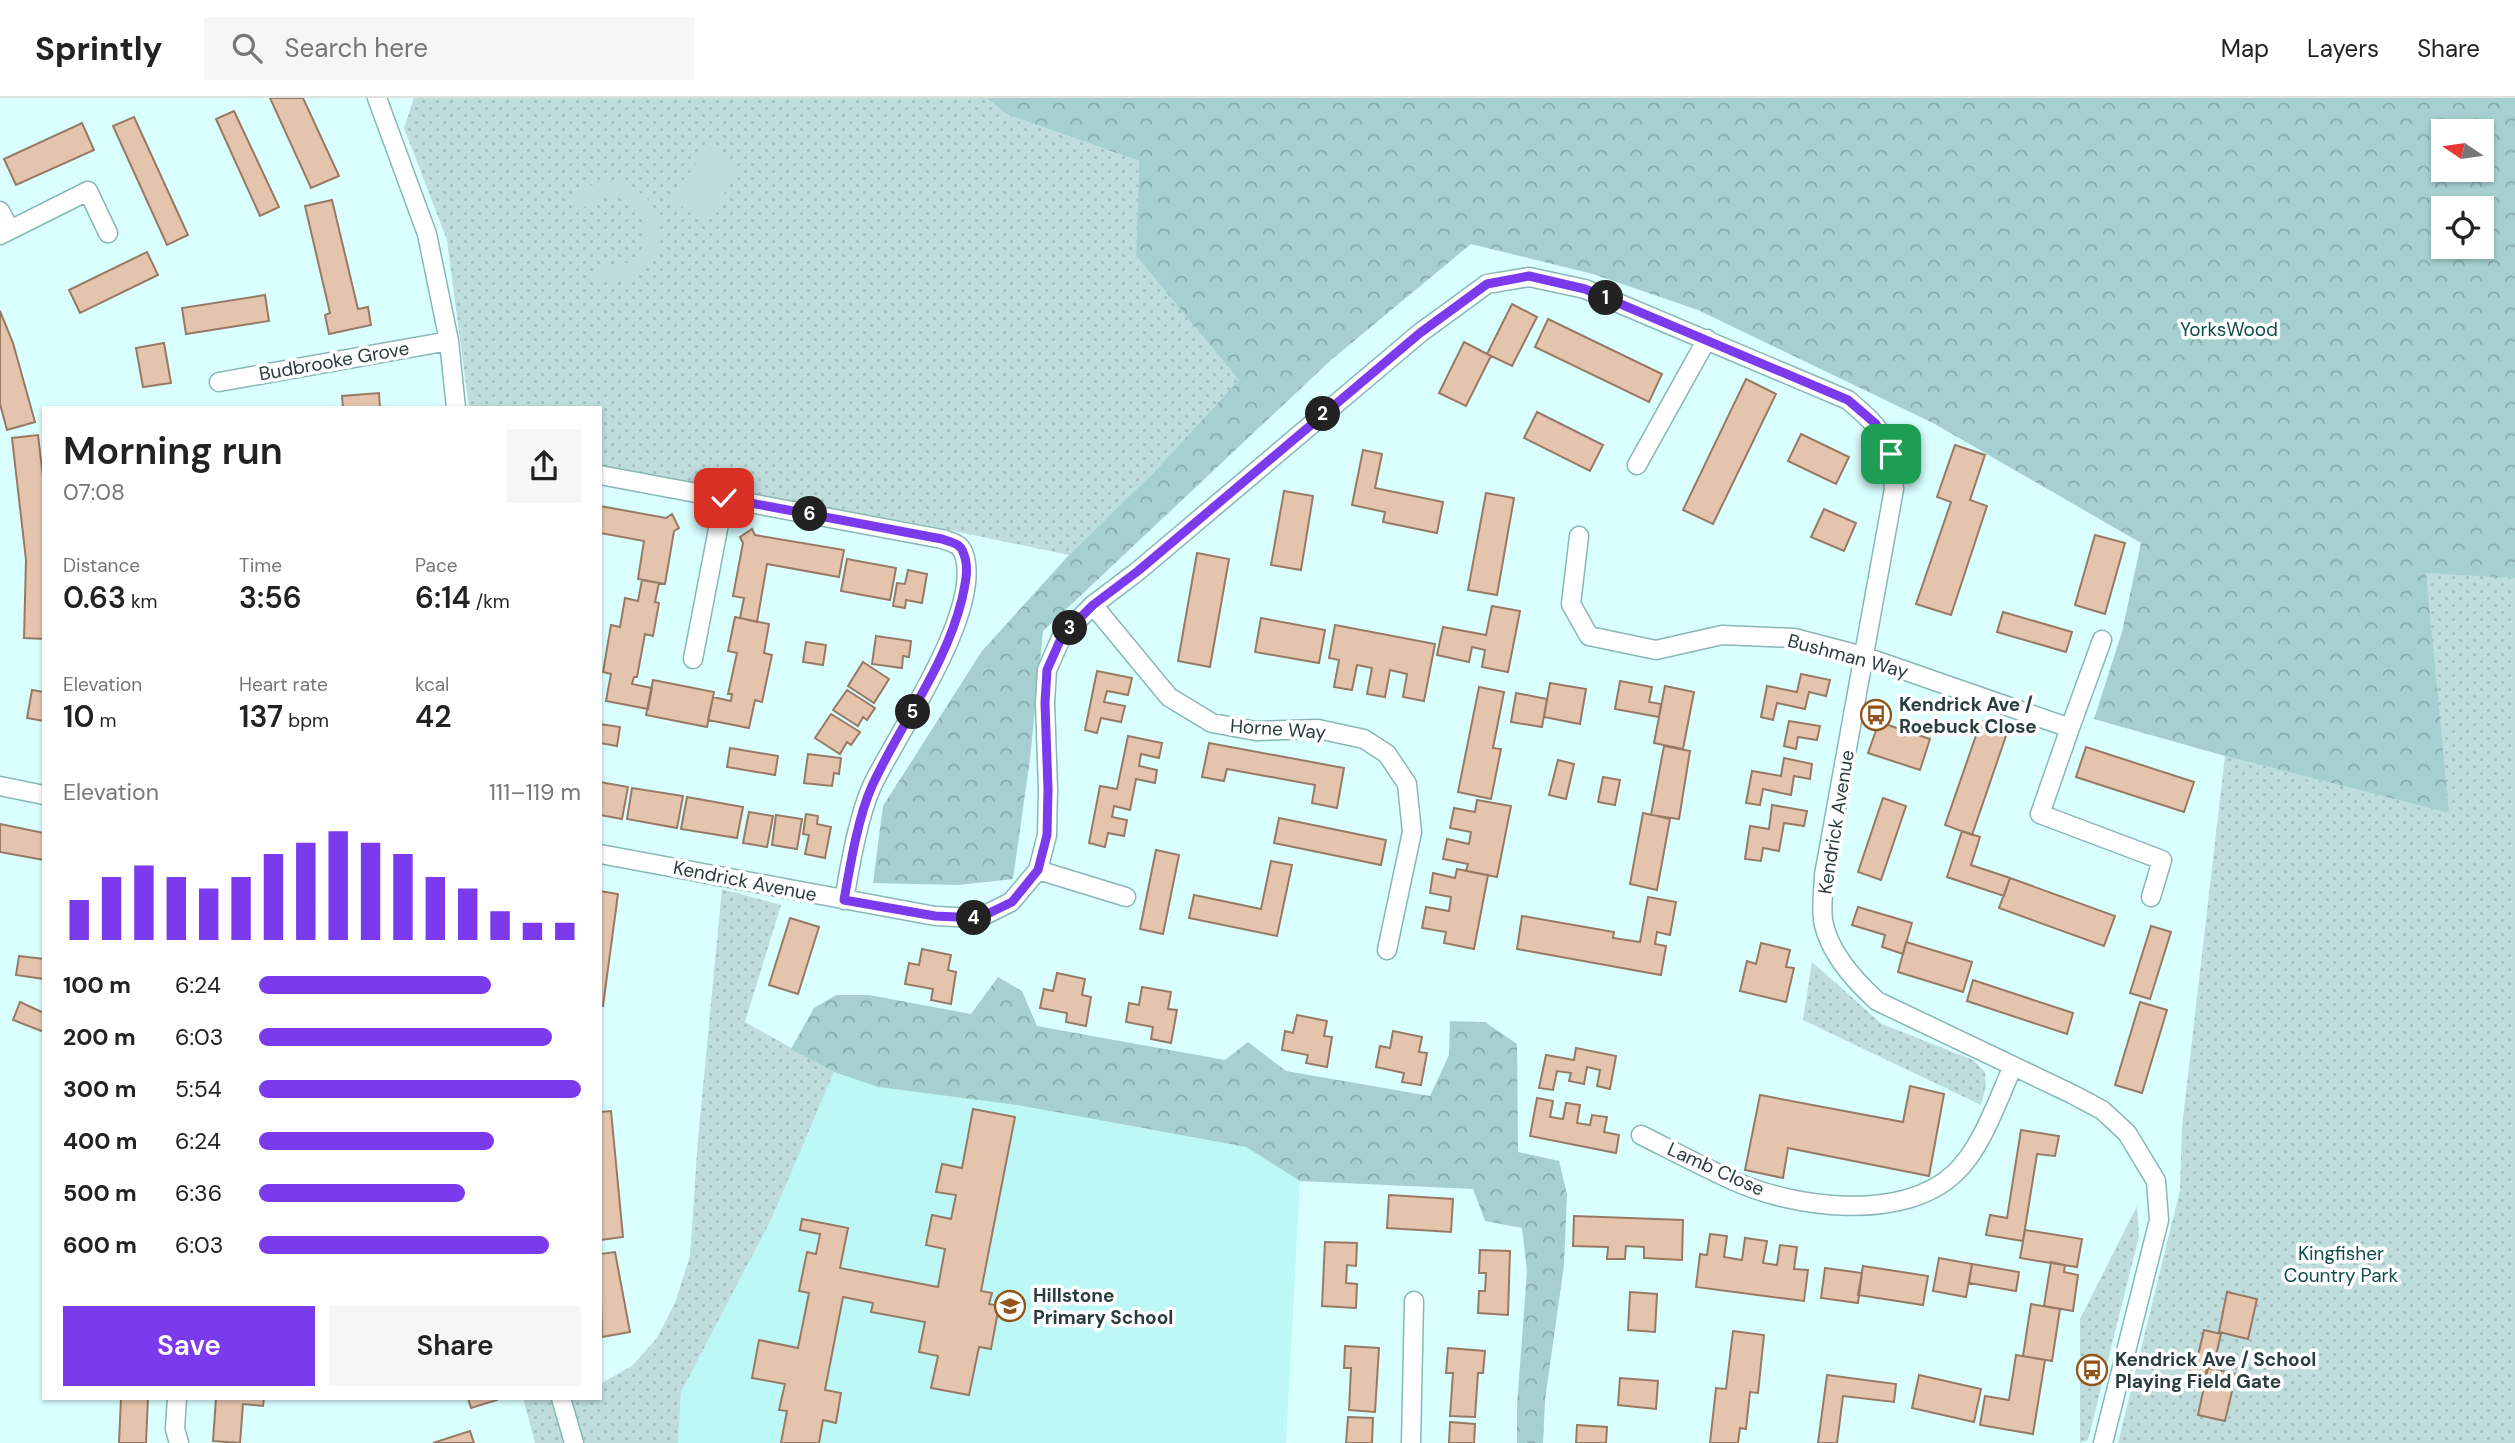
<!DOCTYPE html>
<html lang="en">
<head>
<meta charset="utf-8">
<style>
	body { margin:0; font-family:"DM Sans",sans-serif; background:#f6f6f6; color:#222; height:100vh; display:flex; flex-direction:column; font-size:26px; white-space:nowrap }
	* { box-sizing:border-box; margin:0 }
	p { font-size:23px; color:#767676 }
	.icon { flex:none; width:38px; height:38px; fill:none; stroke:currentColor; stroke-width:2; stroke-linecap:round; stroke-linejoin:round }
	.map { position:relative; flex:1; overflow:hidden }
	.sheet { position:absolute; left:42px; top:308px; width:560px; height:994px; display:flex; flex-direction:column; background:#fff; border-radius:0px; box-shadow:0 2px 5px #0004 }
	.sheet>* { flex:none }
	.needle { width:46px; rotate:283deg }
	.fabs { position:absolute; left:2431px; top:21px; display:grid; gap:14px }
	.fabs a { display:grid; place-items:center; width:63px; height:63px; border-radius:0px; background:#fff; box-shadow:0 2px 5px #0004; font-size:35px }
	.pin { position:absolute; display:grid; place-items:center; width:60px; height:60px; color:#fff; margin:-30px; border-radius:14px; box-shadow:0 4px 10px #0006 }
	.km { position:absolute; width:35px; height:35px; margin:-18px; border-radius:50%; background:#222; color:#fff; font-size:19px; line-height:35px; text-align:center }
	.round { display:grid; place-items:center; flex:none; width:74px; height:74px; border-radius:0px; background:#f6f6f6 }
	.summary { display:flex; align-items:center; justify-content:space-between; height:119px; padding:0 21px }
	h1 { font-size:38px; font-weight:600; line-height:52px }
	.stats { display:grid; grid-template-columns:repeat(3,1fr); gap:10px; height:119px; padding:7px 21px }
	.stats div { display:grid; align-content:center }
	.stats b { font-size:30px; font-weight:600 }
	.stats small { font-size:19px; font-weight:400 }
	.stats p { font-size:19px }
	.chart { height:196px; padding:14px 21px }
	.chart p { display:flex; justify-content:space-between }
	.chart svg { width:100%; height:126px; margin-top:7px; stroke:#7c3aed; stroke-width:6 }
	.action { display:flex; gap:14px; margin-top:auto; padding:14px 21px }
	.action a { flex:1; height:80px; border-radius:0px; background:#7c3aed; color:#fff; font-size:28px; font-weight:600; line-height:80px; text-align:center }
	.action a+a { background:#f6f6f6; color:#222 }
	ul { padding:0 21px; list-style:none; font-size:23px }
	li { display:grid; grid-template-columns:112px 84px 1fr; align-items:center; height:52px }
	li i { height:18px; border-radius:9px; background:#7c3aed }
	header { display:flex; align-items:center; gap:42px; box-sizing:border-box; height:98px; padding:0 35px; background:#fff; border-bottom:2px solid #e0e0e0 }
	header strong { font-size:33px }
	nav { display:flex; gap:38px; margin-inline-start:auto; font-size:24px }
	.search { width:490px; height:63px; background:#f6f6f6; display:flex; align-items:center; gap:18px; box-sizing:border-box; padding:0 24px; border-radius:0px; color:#767676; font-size:26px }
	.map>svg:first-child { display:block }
	.built { fill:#bdf8f7 }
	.grass { fill:url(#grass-dots); fill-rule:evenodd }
	.forest { fill:url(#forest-crowns); fill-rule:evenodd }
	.garden { fill:#bedddc }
	.building { fill:#e4c4ac; stroke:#987a64; stroke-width:2 }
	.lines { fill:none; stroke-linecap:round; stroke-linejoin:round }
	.street-casing { stroke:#88b7b6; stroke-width:21 }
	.street { stroke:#fff; stroke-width:18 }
	.route-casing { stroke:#fff; stroke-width:14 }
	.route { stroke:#7c3aed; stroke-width:9 }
	.labels { text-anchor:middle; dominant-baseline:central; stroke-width:7; stroke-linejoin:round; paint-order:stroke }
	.park-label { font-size:19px; fill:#0e4c4d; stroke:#fff }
	.street-label { font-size:19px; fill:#2a3d3d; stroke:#fff }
	.poi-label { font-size:19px; font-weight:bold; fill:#2a3d3d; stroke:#fff; text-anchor:start }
</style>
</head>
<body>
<header>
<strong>Sprintly</strong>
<div class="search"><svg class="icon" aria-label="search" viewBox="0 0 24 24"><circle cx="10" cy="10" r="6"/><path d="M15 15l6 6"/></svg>Search here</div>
<nav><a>Map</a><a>Layers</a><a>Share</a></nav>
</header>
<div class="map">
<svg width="2515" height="1345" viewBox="0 0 2515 1345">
	<defs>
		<pattern id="grass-dots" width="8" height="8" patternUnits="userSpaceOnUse" patternTransform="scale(1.75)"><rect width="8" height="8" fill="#bedddc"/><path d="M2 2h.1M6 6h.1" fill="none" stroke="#a3bfbe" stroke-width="1.8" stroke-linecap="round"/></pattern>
		<pattern id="forest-crowns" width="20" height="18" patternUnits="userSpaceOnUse" patternTransform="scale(1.75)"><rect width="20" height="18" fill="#a6d0d0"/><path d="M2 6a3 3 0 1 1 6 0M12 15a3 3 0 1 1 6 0" fill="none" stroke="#87aaaa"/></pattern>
	</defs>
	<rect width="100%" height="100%" fill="#d9ffff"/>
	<path class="built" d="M834,974L878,989L1017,1007L1246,1049L1300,1083L1286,1345H678L681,1294L771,1122Z"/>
	<path class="grass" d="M414,0H987L1006,16L1139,63L1136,158L1239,282L1155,373L1069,457L925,427L600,369V310H469L447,142L404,30Z
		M1023,0H2515V1345H2118L2180,1092L2182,1029L2225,658L2449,715L2162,448L1761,214ZM2443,33H2482V72H2443ZM2443,110H2482V149H2443Z
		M722,791L781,807L745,924L834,974L771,1122L681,1294L678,1345H582L571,1300H600V1286L632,1268L657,1240L675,1205L690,1158L698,1041Z
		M1812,864L1882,926L1973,962L1985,974L1986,987L1981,1007L1803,922Z
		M2137,1108L2139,1138L2088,1342L2080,1345V1221Z
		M523,1300H554L564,1345H535Z"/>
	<path class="forest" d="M987,0H2515V480L2426,475L2449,715L2225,658L2094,621L2122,534L2141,445L1933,325L1698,212L1593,176L1471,146L1331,262L1043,533L1030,661L1013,781L959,787L873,785L883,708L982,553L1069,457L1155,373L1239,282L1136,158L1139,63L1006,16ZM2443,33H2482V72H2443ZM2443,110H2482V149H2443Z
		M998,879L1022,893L1037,928L1225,962L1248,944L1286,973L1430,998L1449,957L1450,923L1485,924L1517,946L1518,1054L1559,1063L1567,1096L1564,1167L1545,1302L1543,1345H1517V1307L1527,1173L1522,1130L1485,1123L1473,1091L1300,1083L1246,1049L1017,1007L878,989L834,974L791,951L814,910L836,897H869L971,916Z"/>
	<path class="garden" d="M709,48L742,71L704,124L671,101Z
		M603,83C689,87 670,197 594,182L601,168C677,177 643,56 579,113L567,104L579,92Z"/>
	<path class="building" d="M270,0H303L339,78L311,90Z
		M234,13L279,109L260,118L216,21Z
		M134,19L188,137L167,147L113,28Z
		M82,25L94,52L16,87L4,61Z
		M332,102L358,211L368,209L371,227L329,236L325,217L330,215L305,108Z
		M147,154L158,177L80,215L69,192Z
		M265,197L269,223L186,236L182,210Z
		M1512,206L1537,219L1512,268L1487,256Z
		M0,213L13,245L35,324L7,332L0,306Z
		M1548,221L1662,276L1649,304L1535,249Z
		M1464,244L1491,258L1466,308L1439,295Z
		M164,245L171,285L143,289L136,250Z
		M1746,281L1776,296L1713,426L1683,412Z
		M379,295L380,310H343L342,298Z
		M1537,314L1603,347L1590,373L1524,340Z
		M1801,336L1849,359L1836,386L1788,363Z
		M38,337L44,387V541L24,540L26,462L12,340Z
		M1955,347L1985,357L1970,402L1987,408L1951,517L1916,506L1951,404L1937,399Z
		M1363,352L1382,356L1375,390L1443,404L1437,435L1383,424L1385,414L1352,407Z
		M1284,393L1313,398L1301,472L1271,467Z
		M1486,395L1514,400L1497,497L1468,492Z
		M600,408L666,420L672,416L679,430L674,433L665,486L638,481L644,443L600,435Z
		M1824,411L1856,425L1844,453L1811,439Z
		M752,431L755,437L844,452L839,479L767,466L757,524L740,520L744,500L733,498L743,445L740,439Z
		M2095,437L2125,445L2105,516L2075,507Z
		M1197,455L1229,461L1210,569L1178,563Z
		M847,461L896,470L890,502L841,493Z
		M908,472L927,476L922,505L906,502L905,510L893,508L897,485L905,486Z
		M642,482L659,485L655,504L659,505L653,538L645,536L637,579H634L632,586L652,590L648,611L606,603L611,576L603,574L611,527L620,529L625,500L638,503Z
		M1492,508L1520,513L1508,574L1482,569L1485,552L1472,549L1469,564L1437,557L1443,529L1486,537Z
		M2003,514L2072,534L2066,554L1997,534Z
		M735,519L769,526L764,555L772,557L769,571L762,604L755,602L749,630L708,622L713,599L731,603L732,596H728L737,555L728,553Z
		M1261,520L1325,532L1319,565L1255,554Z
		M1335,527L1435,546L1424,603L1403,599L1407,576L1390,572L1385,599L1367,596L1372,570L1357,567L1352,592L1334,589L1339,562L1329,560Z
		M876,538L911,543L909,559L903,558L902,570L872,566Z
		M806,544L826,547L823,567L803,564Z
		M863,564L889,581L874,605L848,588Z
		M1097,573L1132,580L1128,597L1107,593L1104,604L1125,608L1121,624L1101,620L1097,635L1085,632Z
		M1801,576L1830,582L1826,598L1809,594L1805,611L1777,605L1773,622L1761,619L1767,588L1797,594Z
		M653,582L714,594L707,629L646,617Z
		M1620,583L1652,589L1649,604L1661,606L1659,619L1615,611Z
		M1550,585L1586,591L1580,626L1544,619Z
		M1665,588L1694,594L1683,651L1654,645Z
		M1479,589L1504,594L1493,650L1501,651L1491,701L1458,694Z
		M32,592L44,594V623L27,620Z
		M847,592L875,610L867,622L863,619L858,628L833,612Z
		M1516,595L1547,601L1542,629L1511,624Z
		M831,616L860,634L851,647L847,644L840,656L815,640Z
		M1789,623L1820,628L1817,642L1798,639L1796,651L1784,648Z
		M1981,623L2008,632L1972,737L1945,727Z
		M1879,624L1930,641L1920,672L1868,655Z
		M600,626L620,629L617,648L600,645Z
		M1128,638L1162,645L1159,660L1141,656L1139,668L1157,672L1155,685L1136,681L1130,712L1114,708L1112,719L1127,722L1124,738L1108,735L1105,749L1089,745L1100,688L1117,691Z
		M1209,645L1344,670L1337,710L1312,705L1315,687L1227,671L1224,683L1202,679Z
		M1664,648L1690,653L1679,721L1651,717Z
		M2086,649L2194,684L2184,714L2076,679Z
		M730,650L778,658L775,677L727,669Z
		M808,656L841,660L839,676L834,675L832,688L804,685Z
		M1784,660L1812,666L1810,681L1794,678L1791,697L1763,691L1760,707L1746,705L1752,673L1781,678Z
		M1558,662L1574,666L1566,701L1549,697Z
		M1603,679L1620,682L1615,707L1598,704Z
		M600,684L628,689L622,721L600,717Z
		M632,690L683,698L677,730L627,721Z
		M687,699L743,709L737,740L681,731Z
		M1883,700L1906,708L1881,782L1858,774Z
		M1477,702L1511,708L1497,779L1466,773L1468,766L1443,761L1447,741L1469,746L1471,734L1450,730L1454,710L1475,714Z
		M1772,707L1807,713L1804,728L1784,725L1779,753L1763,750L1761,763L1745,761L1750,728L1769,731Z
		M749,714L773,718L767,749L743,745Z
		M1643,715L1670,721L1657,792L1630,786Z
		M806,716L818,718L817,726L831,729L825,760L805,756L809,737L803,736Z
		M776,717L802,721L797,751L772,747Z
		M1279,720L1386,742L1381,767L1274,745Z
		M0,726L44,735V762L0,754Z
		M1962,733L1980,739L1971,767L2010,780L2004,798L1947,779Z
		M1156,752L1179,757L1163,836L1140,831Z
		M1271,763L1292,767L1277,838L1189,820L1194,797L1261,811Z
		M1457,771L1488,777L1474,851L1444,845L1446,834L1422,830L1426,809L1449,813L1451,799L1430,795L1433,775L1455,780Z
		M2010,780L2115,818L2104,848L1999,810Z
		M600,793L618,796L603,908L600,907Z
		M1648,799L1676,804L1670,837L1657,834L1655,846L1666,848L1661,877L1517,851L1522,818L1614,834L1613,840L1640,844Z
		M1858,809L1912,825L1903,856L1882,849L1885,837L1852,827Z
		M790,820L819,829L798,896L769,887Z
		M2151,828L2171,834L2150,901L2130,895Z
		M1906,844L1972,864L1963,894L1898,874Z
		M1761,845L1790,852L1786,869L1794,870L1786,904L1740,893L1747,863L1756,866Z
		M922,851L951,857L948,872L956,874L951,906L931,902L933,891L905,886L909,865L919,867Z
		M19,858L44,861V881L16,877Z
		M1057,875L1085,881L1082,897L1091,899L1086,928L1066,924L1067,915L1040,910L1044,891L1053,893Z
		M1973,882L2073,915L2067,936L1967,903Z
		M1142,889L1171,894L1168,911L1177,912L1171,945L1151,941L1153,929L1126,924L1129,905L1139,907Z
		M20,904L44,915V934L13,922Z
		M2140,904L2167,912L2142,995L2115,987Z
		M1297,917L1327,923L1324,938L1332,939L1327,969L1306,965L1308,957L1282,952L1285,933L1293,935Z
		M1393,933L1422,939L1419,954L1427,955L1421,987L1402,984L1404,975L1376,969L1380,948L1390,950Z
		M1576,950L1616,958L1610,991L1597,988L1600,972L1587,969L1584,986L1569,983L1571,975L1557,973L1553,992L1539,990L1546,957L1574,962Z
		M1910,988L1944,996L1929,1078L1788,1050L1783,1080L1745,1072L1760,997L1903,1024Z
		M1537,1000L1553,1003L1550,1019L1563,1021L1566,1005L1580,1007L1577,1025L1590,1027L1592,1017L1607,1019L1604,1034L1619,1037L1616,1055L1530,1038Z
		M973,1011L1015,1019L981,1193L992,1195L989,1206L999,1208L991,1251L979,1249L969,1297L931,1290L938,1258L919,1254L925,1224L871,1214L873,1205L843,1199L825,1292L841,1295L836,1325L823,1322L819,1345H781L787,1313L779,1312L785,1286L752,1280L759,1242L798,1250L809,1195L799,1193L807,1154L816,1156L820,1136L800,1132L802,1121L848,1130L840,1170L938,1189L945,1151L926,1147L932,1117L951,1121L956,1097L936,1094L942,1066L962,1070Z
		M611,1013L623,1139L600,1142V1014Z
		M2021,1032L2059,1038L2055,1058L2037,1056L2023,1143L1986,1137L1990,1117L2007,1120Z
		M1389,1097L1453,1101L1451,1134L1387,1130Z
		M1574,1118L1683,1122L1682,1162L1644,1160V1149L1626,1148L1625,1161H1607L1608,1149L1573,1148Z
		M2025,1132L2082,1141L2077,1169L2020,1160Z
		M1710,1136L1727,1138L1724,1159L1742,1162L1745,1140L1767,1143L1763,1165L1777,1167L1780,1147L1797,1149L1794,1171L1808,1172L1804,1203L1696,1189L1700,1156L1707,1157Z
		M1325,1144L1357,1145L1356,1168L1347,1167L1346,1185L1357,1186L1356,1210L1322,1208Z
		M1480,1152L1510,1153L1508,1217L1478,1215L1479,1193H1485L1486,1175H1479Z
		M615,1154L630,1234L602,1239L600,1156Z
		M1939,1160L1972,1166L1966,1199L1933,1193Z
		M2051,1164L2065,1167L2064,1174L2078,1177L2073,1213L2044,1208Z
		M1972,1166L2019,1174L2016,1193L1969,1185Z
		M1863,1168L1928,1178L1923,1207L1858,1197Z
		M1825,1170L1862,1175L1858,1205L1821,1200Z
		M1630,1194L1657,1196L1655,1234L1628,1232Z
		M2227,1194L2257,1201L2248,1241L2219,1234Z
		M2031,1206L2060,1211L2052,1263L2023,1258Z
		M2204,1232L2221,1236L2213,1270L2207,1269L2205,1279L2189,1275L2191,1264L2196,1266Z
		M1733,1233L1764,1237L1758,1295L1750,1294L1746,1331L1740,1330L1738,1345H1710L1716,1290L1726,1291Z
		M1345,1248L1379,1250L1375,1314L1349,1312L1351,1270H1344Z
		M1448,1250L1485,1253L1483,1275H1478L1475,1319L1450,1318L1453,1275H1446Z
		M2016,1257L2045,1262L2033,1336L1980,1327L1985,1298L2009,1302Z
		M2208,1270L2236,1276L2225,1323L2198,1317Z
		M1827,1277L1896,1286L1894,1304L1843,1298L1837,1345H1818Z
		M1919,1277L1981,1291L1974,1324L1912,1310Z
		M1620,1280L1658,1283L1656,1311L1618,1307Z
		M121,1300H148L146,1345H119Z
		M216,1300H264L263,1308L243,1306L240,1345L213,1343Z
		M468,1300H496L497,1302L471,1310Z
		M1348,1319L1373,1320L1372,1345H1346Z
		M1450,1324L1475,1326L1474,1345H1449Z
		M1577,1327L1607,1329L1606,1345H1576Z
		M470,1333L474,1345H433Z"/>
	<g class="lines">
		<g class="street-casing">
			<path id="street" d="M377,0L427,136L449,243L456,310
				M0,113L10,132
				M0,137L88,93L108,135
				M219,284L449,243
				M1637,367L1707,241
				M600,377L942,441C950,444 959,445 963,454C986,509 896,637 872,688C858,719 850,768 844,802
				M1579,438L1571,506L1589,538L1656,552L1722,537L1794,540L1863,558L2070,630L2102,542
				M1093,507L1169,599L1212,625L1256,633L1318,631L1364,641L1387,656L1407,686L1412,734L1387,852
				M693,561L724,400
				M2070,630L2040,716L2162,762L2151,799
				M0,688L44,697
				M600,756L935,818L979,820L1011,804L1038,772L1047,737L1048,691L1045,605L1047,572L1062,538L1093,507L1138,473L1420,235L1487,186L1529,179L1585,191L1848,302C1886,334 1889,342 1894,391L1824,777C1824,792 1820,812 1824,827C1831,857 1855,883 1877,903L2072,996L2102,1012L2127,1035L2156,1083L2159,1122L2103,1345
				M1038,772L1126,799
				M1641,1037C1671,1052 1701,1068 1732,1082C1792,1110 1903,1125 1955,1075C1982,1050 1998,1001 2013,968
				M177,1300L175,1331L179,1345
				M561,1300L574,1345
				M1411,1345L1414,1203"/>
		</g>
		<use href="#street" class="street"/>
	</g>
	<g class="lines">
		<g class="route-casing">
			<path id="route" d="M724,400L942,441C950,444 960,445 963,454C970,470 965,486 962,501C945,570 901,625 872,688C858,719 850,768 844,802L935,818L979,820L1012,804L1038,772L1047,737L1048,691L1045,605L1047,572L1062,538L1093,507L1138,473L1420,235L1487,186L1529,178L1585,191L1848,302L1876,326L1891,356"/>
		</g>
		<use href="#route" class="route"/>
	</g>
	<defs>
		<g id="bus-ring" transform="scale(1.575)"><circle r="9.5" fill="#fff" stroke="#925418" stroke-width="1.5"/><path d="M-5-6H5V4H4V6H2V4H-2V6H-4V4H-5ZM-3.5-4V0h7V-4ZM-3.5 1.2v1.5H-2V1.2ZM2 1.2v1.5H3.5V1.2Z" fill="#925418"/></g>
		<g id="school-ring" transform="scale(1.575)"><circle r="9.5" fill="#fff" stroke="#925418" stroke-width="1.5"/><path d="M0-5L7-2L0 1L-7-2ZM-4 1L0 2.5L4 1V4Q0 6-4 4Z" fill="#925418"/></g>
	</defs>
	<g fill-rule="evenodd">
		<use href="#bus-ring" x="1876" y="617"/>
		<use href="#school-ring" x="1010" y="1208"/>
		<use href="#bus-ring" x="2092" y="1272"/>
	</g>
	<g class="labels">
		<g class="park-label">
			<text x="2229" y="231">YorksWood</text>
			<text x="2341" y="1155">Kingfisher<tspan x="2341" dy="22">Country Park</tspan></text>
		</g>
		<g class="street-label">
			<text transform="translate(334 263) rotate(-10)">Budbrooke Grove</text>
			<text transform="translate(1848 558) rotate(15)">Bushman Way</text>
			<text transform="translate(1278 631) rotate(4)">Horne Way</text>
			<text transform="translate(1836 724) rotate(-81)">Kendrick Avenue</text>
			<text transform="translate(745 783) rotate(11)">Kendrick Avenue</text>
			<text transform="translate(1716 1071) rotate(24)">Lamb Close</text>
		</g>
		<g class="poi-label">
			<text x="1899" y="606">Kendrick Ave /<tspan x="1899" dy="22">Roebuck Close</tspan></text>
			<text x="1033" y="1197">Hillstone<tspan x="1033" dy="22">Primary School</tspan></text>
			<text x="2115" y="1261">Kendrick Ave / School<tspan x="2115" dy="22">Playing Field Gate</tspan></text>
		</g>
	</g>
</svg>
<div class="fabs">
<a><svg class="needle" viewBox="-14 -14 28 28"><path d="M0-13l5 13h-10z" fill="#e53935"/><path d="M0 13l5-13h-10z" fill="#767676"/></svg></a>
<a><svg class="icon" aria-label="locate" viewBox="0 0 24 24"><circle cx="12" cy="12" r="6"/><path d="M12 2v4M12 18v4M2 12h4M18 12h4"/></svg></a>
</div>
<div class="pin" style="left:1891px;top:356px;background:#1e9e55"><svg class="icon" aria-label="arrive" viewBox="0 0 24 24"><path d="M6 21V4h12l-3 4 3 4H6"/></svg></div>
<div class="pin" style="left:724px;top:400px;background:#d93025"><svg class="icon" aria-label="check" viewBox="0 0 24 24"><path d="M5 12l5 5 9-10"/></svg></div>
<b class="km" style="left:1606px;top:200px">1</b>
<b class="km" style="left:1323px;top:316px">2</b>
<b class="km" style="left:1070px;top:530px">3</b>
<b class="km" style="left:974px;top:820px">4</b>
<b class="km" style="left:913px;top:614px">5</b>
<b class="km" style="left:810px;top:416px">6</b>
<section class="sheet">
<div class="summary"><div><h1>Morning run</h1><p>07:08</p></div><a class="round"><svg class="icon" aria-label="share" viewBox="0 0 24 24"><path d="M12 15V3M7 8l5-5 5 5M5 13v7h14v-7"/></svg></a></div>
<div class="stats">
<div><p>Distance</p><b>0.63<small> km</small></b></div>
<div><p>Time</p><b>3:56</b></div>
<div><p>Pace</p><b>6:14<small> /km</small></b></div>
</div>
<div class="stats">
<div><p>Elevation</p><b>10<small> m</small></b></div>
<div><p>Heart rate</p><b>137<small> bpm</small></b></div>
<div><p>kcal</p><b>42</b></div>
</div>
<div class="chart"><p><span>Elevation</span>111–119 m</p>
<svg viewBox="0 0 160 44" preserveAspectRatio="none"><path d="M5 44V30M15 44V22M25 44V18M35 44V22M45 44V26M55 44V22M65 44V14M75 44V10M85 44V6M95 44V10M105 44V14M115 44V22M125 44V26M135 44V34M145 44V38M155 44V38"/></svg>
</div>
<ul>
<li><b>100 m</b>6:24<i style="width:72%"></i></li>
<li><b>200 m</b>6:03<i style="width:91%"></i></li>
<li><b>300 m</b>5:54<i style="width:100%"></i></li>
<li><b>400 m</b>6:24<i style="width:73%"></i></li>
<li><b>500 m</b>6:36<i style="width:64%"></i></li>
<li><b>600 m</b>6:03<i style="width:90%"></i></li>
</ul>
<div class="action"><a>Save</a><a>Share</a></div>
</section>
</div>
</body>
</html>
